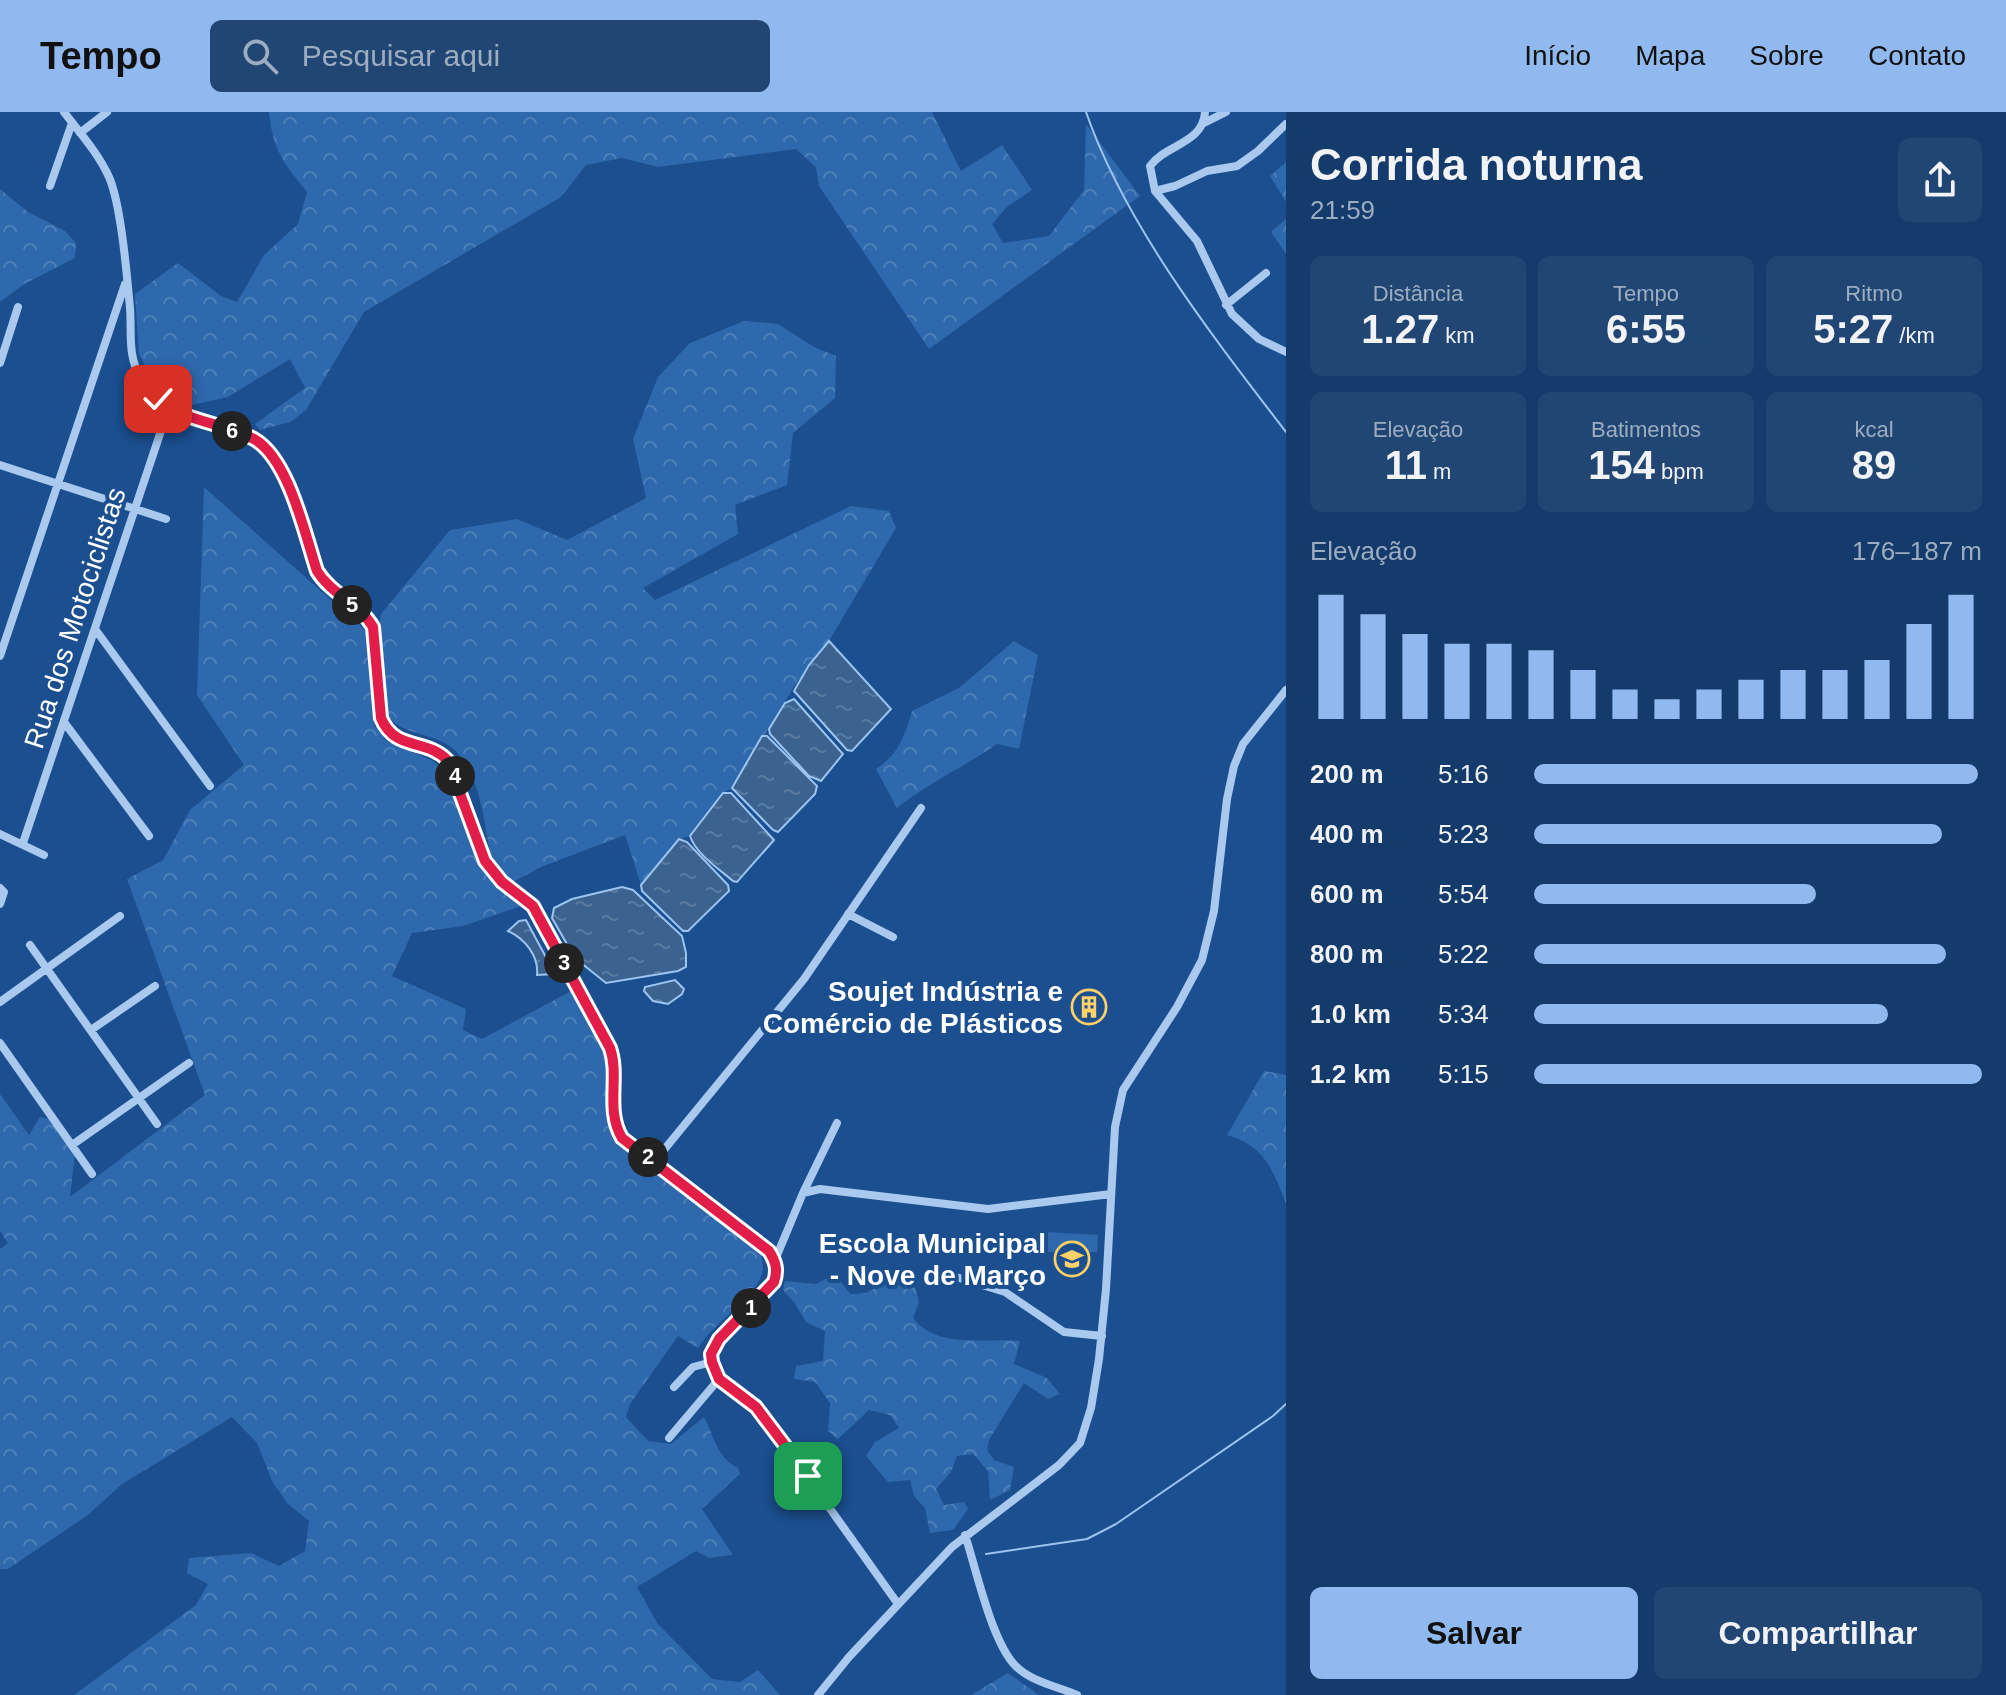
<!DOCTYPE html>
<html lang="pt">
<head>
<meta charset="utf-8">
<style>
	body { margin:0; font-family:Arial,sans-serif; background:#214673; color:#f1f3f6; height:100vh; display:flex; flex-direction:column; font-size:30px; white-space:nowrap }
	* { box-sizing:border-box; margin:0 }
	p { font-size:26px; color:#9dadc1 }
	.icon { flex:none; width:44px; height:44px; fill:none; stroke:currentColor; stroke-width:2; stroke-linecap:round; stroke-linejoin:round }
	.map { position:relative; flex:1; overflow:hidden }
	.details { display:flex; flex-direction:column; background:#143b6b; width:720px }
	.details>* { flex:none }
	.pin { position:absolute; display:grid; place-items:center; width:68px; height:68px; color:#fff; margin:-34px; border-radius:16px; box-shadow:0 4px 12px #0006 }
	.km { position:absolute; width:40px; height:40px; margin:-20px; border-radius:50%; background:#222; color:#fff; font-size:22px; line-height:40px; text-align:center }
	.round { display:grid; place-items:center; flex:none; width:84px; height:84px; border-radius:12px; background:#214673 }
	.overview { display:flex; align-items:center; justify-content:space-between; height:136px; padding:0 24px }
	h1 { font-size:44px; font-weight:800; line-height:60px }
	.metrics { display:grid; grid-template-columns:repeat(3,1fr); gap:12px; height:136px; padding:8px 24px }
	.metrics div { display:grid; align-content:center; border-radius:12px; background:#214673; text-align:center }
	.metrics b { font-size:40px; font-weight:800 }
	.metrics small { font-size:22px; font-weight:400 }
	.metrics p { font-size:22px }
	.chart { height:224px; padding:16px 24px }
	.chart p { display:flex; justify-content:space-between }
	.chart svg { width:100%; height:144px; margin-top:8px; stroke:#90b9f0; stroke-width:6 }
	.button { display:flex; gap:16px; margin-top:auto; padding:16px 24px }
	.button a { flex:1; height:92px; border-radius:12px; background:#90b9f0; color:#111; font-size:32px; font-weight:800; line-height:92px; text-align:center }
	.button a+a { background:#214673; color:#f1f3f6 }
	ul { padding:0 24px; list-style:none; font-size:26px }
	li { display:grid; grid-template-columns:128px 96px 1fr; align-items:center; height:60px }
	li i { height:20px; border-radius:10px; background:#90b9f0 }
	header { display:flex; align-items:center; gap:48px; box-sizing:border-box; height:112px; padding:0 40px; background:#90b9f0; color:#111 }
	header strong { font-size:38px }
	nav { display:flex; gap:44px; margin-inline-start:auto; font-size:28px }
	.search { width:560px; height:72px; background:#214673; display:flex; align-items:center; gap:20px; box-sizing:border-box; padding:0 28px; border-radius:12px; color:#9dadc1; font-size:30px }
	main { display:flex; flex:1; min-height:0 }
	.map>svg:first-child { display:block }
	.forest { fill:url(#forest-crowns) }
	.park { fill:#2e69ad }
	.water { fill:url(#water-ripples); stroke:#9cc4f0; stroke-width:2 }
	.lines { fill:none; stroke-linecap:round; stroke-linejoin:round }
	.stream { stroke:#9cc4f0; stroke-width:2 }
	.minor { stroke:#a9c9ee; stroke-width:8 }
	.route-casing { stroke:#fff; stroke-width:16 }
	.route { stroke:#e11d48; stroke-width:10 }
	.labels { text-anchor:middle; dominant-baseline:central; stroke-width:8; stroke-linejoin:round; paint-order:stroke }
	.street-label { font-size:28px; fill:#fff; stroke:#1b4f8f }
	.poi-label { font-size:28px; font-weight:bold; fill:#fff; stroke:#1b4f8f; text-anchor:end }
</style>
</head>
<body>
<header>
<strong>Tempo</strong>
<div class="search"><svg class="icon" aria-label="search" viewBox="0 0 24 24"><circle cx="10" cy="10" r="6"/><path d="M15 15l6 6"/></svg>Pesquisar aqui</div>
<nav><a>Início</a><a>Mapa</a><a>Sobre</a><a>Contato</a></nav>
</header>
<main>
<div class="map">
<svg width="1286" height="1583" viewBox="0 0 1286 1583">
	<defs>
		<pattern id="forest-crowns" width="20" height="18" patternUnits="userSpaceOnUse" patternTransform="scale(2)"><rect width="20" height="18" fill="#2e69ad"/><path d="M2 6a3 3 0 1 1 6 0M12 15a3 3 0 1 1 6 0" fill="none" stroke="#4d80b9"/></pattern>
		<pattern id="water-ripples" width="26" height="14" patternUnits="userSpaceOnUse" patternTransform="scale(2)"><rect width="26" height="14" fill="#3c6290"/><path d="M2 4q2-2 4 0t4 0M15 11q2-2 4 0t4 0" fill="none" stroke="#597aa1"/></pattern>
	</defs>
	<rect width="100%" height="100%" fill="#1b4f8f"/>
	<path class="forest" d="M269,0H932L961,59L1002,33L1032,78L1007,95L992,112L1003,131L1049,124L1084,78L1086,12L1140,84L929,237L819,74L816,55L796,37L658,55L622,46L586,53L561,85L364,200L306,298L290,310L260,318L255,312L305,276L290,247L228,285L192,293L153,269L139,242L135,182L178,151L221,184L237,190L264,143L298,112L307,80C283,50 273,39 269,0Z
		M1286,50V90L1270,64Z
		M0,77L28,100L65,119L76,131L75,146L24,172L0,190Z
		M1286,107V142L1271,120Z
		M744,209L778,212L814,235L836,244L835,286L793,321L787,373L735,393L738,422L643,476L655,488L851,394L889,399L896,416L829,529L795,573L732,676L723,681L690,724L679,727L641,773L625,723L541,755L513,770L497,755L491,744C483,709 480,650 445,631C426,621 405,622 389,606L379,515L381,502L450,418L517,407L567,428L646,386L633,327L658,265L690,231Z
		M204,375L366,519L374,613L386,629L433,649L449,663L481,757L496,774L524,793L463,814L412,821L392,864L466,897L463,918L482,927L571,879L608,947L609,1009L619,1030L704,1094L736,1122L761,1137C761,1143 763,1151 763,1157C759,1185 713,1210 698,1236L678,1224L630,1292L626,1305L648,1329L671,1332L704,1305C715,1326 717,1346 738,1356L740,1362L702,1397L733,1443L709,1446L696,1439L637,1475L657,1511L712,1567L740,1570L758,1558L780,1583H74L196,1493L208,1472L187,1461L189,1446L251,1441L279,1454L305,1439L309,1409L288,1392L273,1371L257,1331L232,1305L122,1372L88,1403L8,1457H0V1137L8,1131L0,1119V982L29,1023L40,1005L50,1007L75,1042L70,1085L205,983L127,767L163,748L190,698L244,653L197,583Z
		M1014,529L1038,543L1019,637L997,632C964,655 928,671 897,696L876,657C898,643 905,624 912,599L959,576Z
		M1264,959L1286,963V1091C1272,1057 1265,1034 1227,1023Z
		M829,1165L839,1167L850,1182L866,1181L890,1167L914,1172L919,1190L913,1206C938,1238 986,1225 1020,1229L1014,1252L1047,1266L1060,1282L1048,1287L1024,1271L989,1328L987,1338L994,1348L1014,1355L1010,1378L990,1388L988,1359L973,1342L957,1344L951,1360L936,1377L944,1393L964,1390L968,1397L953,1418L930,1421L925,1396L914,1384L910,1368L888,1370L866,1344L875,1330L899,1316L890,1303L869,1298L838,1327L828,1319L830,1291L815,1270L794,1267L796,1254L823,1249L825,1219L806,1210L794,1190L783,1178L785,1169L816,1172Z
		M1008,1561L1039,1583H971Z"/>
	<path class="park" d="M1047,1120L1098,1123L1097,1140H1046Z"/>
	<path class="water" d="M829,529L891,597L852,639L847,638L794,579L809,553Z
		M794,587L843,642L821,669L809,664L770,622L769,617L785,591Z
		M762,624H767L817,674L815,682L778,720L773,718L732,676Z
		M723,681H731L774,728L737,770L733,769C719,757 696,742 690,724Z
		M679,727L687,730L728,773L729,779L688,819H683L642,779L641,773Z
		M622,775L633,778L682,824L686,841V855L678,859L606,871L575,846L552,806L554,796L572,787Z
		M526,808L555,862L537,863C539,844 525,827 508,819L519,809Z
		M675,868L684,877L682,882L668,892L653,889L644,879L645,875Z"/>
	<g class="lines">
		<path class="stream" d="M1086,0C1125,113 1214,226 1286,320
			M986,1442L1087,1427L1116,1412L1273,1304L1286,1292"/>
		<path class="minor" d="M64,0C80,21 98,41 109,65C121,92 127,164 130,196C132,222 127,243 141,267C158,298 196,309 228,318C239,322 252,324 261,332C292,360 304,421 317,459C331,482 359,492 373,515L381,606C395,640 428,626 448,649L485,749L502,770L533,794L610,936C620,965 605,998 622,1026L769,1139C774,1146 778,1153 777,1162C774,1185 728,1215 713,1235C703,1268 746,1283 764,1304L898,1492
			M1205,0C1203,32 1166,32 1150,54L1155,79L1197,129L1232,202L1259,227L1286,240
			M1204,11L1226,0
			M80,21L107,0
			M50,74L72,11
			M1155,79L1175,74L1207,59L1237,54L1258,39L1286,12
			M1226,193L1266,161
			M0,251L18,195
			M0,353L166,407
			M95,517L210,674
			M0,544L125,172
			M64,610L149,724
			M0,722L44,743
			M23,731L169,295
			M0,776L4,780L0,792
			M848,802L893,825
			M30,833L157,1012
			M0,890L120,804
			M91,918L155,874
			M0,931L92,1062
			M72,1033L189,951
			M654,1050L804,867L921,696
			M803,1081L837,1011
			M775,1148L803,1081L820,1077L988,1097L1111,1082
			M953,1164L1005,1180L1064,1220L1102,1224
			M674,1275L693,1255L712,1250
			M669,1326L719,1267
			M965,1423C976,1456 993,1537 1019,1557C1034,1570 1058,1575 1077,1583
			M818,1583L849,1545L952,1435L1059,1353L1080,1331L1091,1296L1099,1247L1106,1177L1115,1015L1123,978L1177,895L1202,848L1214,799L1227,687L1234,654L1243,632L1286,578"/>
	</g>
	<g class="lines">
		<g class="route-casing">
			<path id="route" d="M158,287C189,312 223,310 254,327C289,347 305,423 317,459C331,482 360,492 373,515L381,606C395,640 428,626 448,649L485,749L502,770L533,794L610,936C620,965 605,998 622,1026L769,1139C776,1150 778,1158 774,1170L719,1227L711,1242L712,1250L719,1267L756,1295L808,1364"/>
		</g>
		<use href="#route" class="route"/>
	</g>
	<defs>
		<g id="building-ring" transform="scale(1.8)"><circle r="9.5" fill="#1b4f8f" stroke="#ffd166" stroke-width="1.5"/><path d="M-4-6H4V6H1V3H-1V6H-4ZM-2.5-4.3h1.7v1.8h-1.7ZM.8-4.3h1.7v1.8H.8ZM-2.5-1h1.7V.8h-1.7ZM.8-1h1.7V.8H.8Z" fill="#ffd166"/></g>
		<g id="school-ring" transform="scale(1.8)"><circle r="9.5" fill="#1b4f8f" stroke="#ffd166" stroke-width="1.5"/><path d="M0-5L7-2L0 1L-7-2ZM-4 1L0 2.5L4 1V4Q0 6-4 4Z" fill="#ffd166"/></g>
	</defs>
	<g fill-rule="evenodd">
		<use href="#building-ring" x="1089" y="895"/>
		<use href="#school-ring" x="1072" y="1147"/>
	</g>
	<g class="labels">
		<g class="street-label">
			<text transform="translate(75 506) rotate(-72)">Rua dos Motociclistas</text>
		</g>
		<g class="poi-label">
			<text x="1063" y="879">Soujet Indústria e<tspan x="1063" dy="32">Comércio de Plásticos</tspan></text>
			<text x="1046" y="1131">Escola Municipal<tspan x="1046" dy="32">- Nove de Março</tspan></text>
		</g>
	</g>
</svg>
<div class="pin" style="left:808px;top:1364px;background:#1e9e55"><svg class="icon" aria-label="arrive" viewBox="0 0 24 24"><path d="M6 21V4h12l-3 4 3 4H6"/></svg></div>
<div class="pin" style="left:158px;top:287px;background:#d93025"><svg class="icon" aria-label="check" viewBox="0 0 24 24"><path d="M5 12l5 5 9-10"/></svg></div>
<b class="km" style="left:751px;top:1196px">1</b>
<b class="km" style="left:648px;top:1045px">2</b>
<b class="km" style="left:564px;top:851px">3</b>
<b class="km" style="left:455px;top:664px">4</b>
<b class="km" style="left:352px;top:493px">5</b>
<b class="km" style="left:232px;top:319px">6</b>
</div>
<section class="details">
<div class="overview"><div><h1>Corrida noturna</h1><p>21:59</p></div><a class="round"><svg class="icon" aria-label="share" viewBox="0 0 24 24"><path d="M12 15V3M7 8l5-5 5 5M5 13v7h14v-7"/></svg></a></div>
<div class="metrics">
<div><p>Distância</p><b>1.27<small> km</small></b></div>
<div><p>Tempo</p><b>6:55</b></div>
<div><p>Ritmo</p><b>5:27<small> /km</small></b></div>
</div>
<div class="metrics">
<div><p>Elevação</p><b>11<small> m</small></b></div>
<div><p>Batimentos</p><b>154<small> bpm</small></b></div>
<div><p>kcal</p><b>89</b></div>
</div>
<div class="chart"><p><span>Elevação</span>176–187 m</p>
<svg viewBox="0 0 160 44" preserveAspectRatio="none"><path d="M5 44V6M15 44V12M25 44V18M35 44V21M45 44V21M55 44V23M65 44V29M75 44V35M85 44V38M95 44V35M105 44V32M115 44V29M125 44V29M135 44V26M145 44V15M155 44V6"/></svg>
</div>
<ul>
<li><b>200 m</b>5:16<i style="width:99%"></i></li>
<li><b>400 m</b>5:23<i style="width:91%"></i></li>
<li><b>600 m</b>5:54<i style="width:63%"></i></li>
<li><b>800 m</b>5:22<i style="width:92%"></i></li>
<li><b>1.0 km</b>5:34<i style="width:79%"></i></li>
<li><b>1.2 km</b>5:15<i style="width:100%"></i></li>
</ul>
<div class="button"><a>Salvar</a><a>Compartilhar</a></div>
</section>
</main>
</body>
</html>
